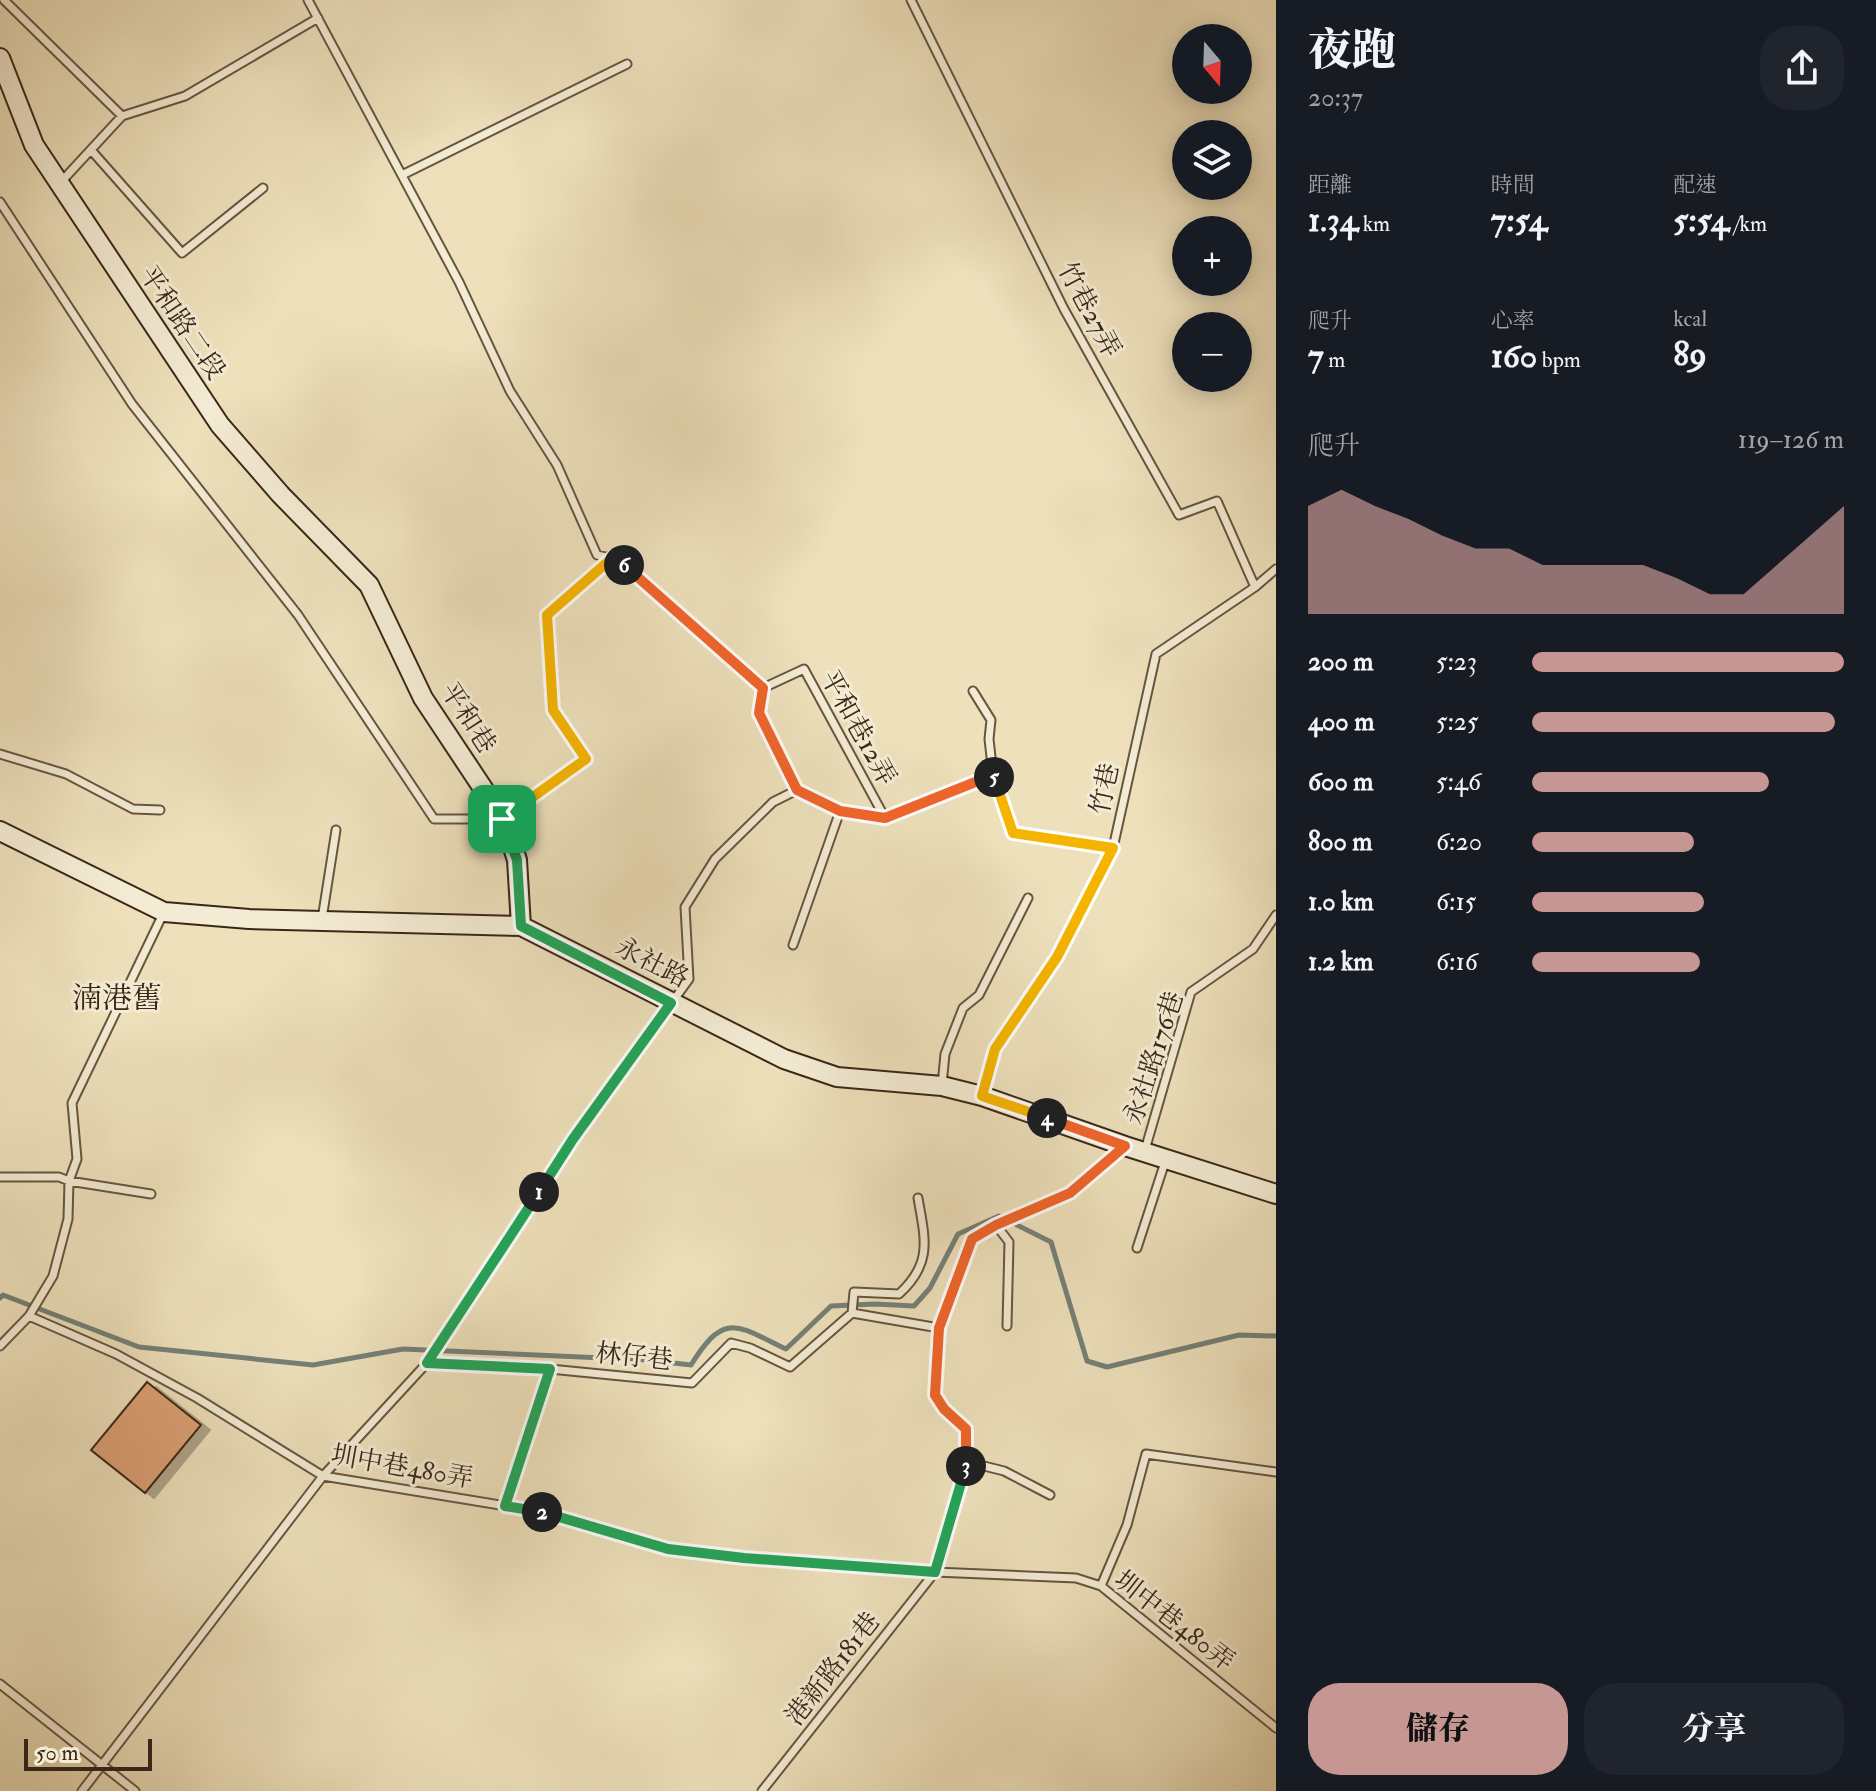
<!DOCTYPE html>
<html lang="zh-TW">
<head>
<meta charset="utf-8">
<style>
	body { margin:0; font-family:"IM FELL Double Pica","Noto Serif TC",serif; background:#20242c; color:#f1f3f6; height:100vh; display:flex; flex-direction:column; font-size:30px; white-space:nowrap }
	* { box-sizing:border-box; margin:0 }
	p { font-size:26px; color:#9ea1a6 }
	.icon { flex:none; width:44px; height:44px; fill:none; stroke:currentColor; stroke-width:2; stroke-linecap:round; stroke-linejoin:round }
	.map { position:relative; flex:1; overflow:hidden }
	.panel { display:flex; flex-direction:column; background:#171b24; width:600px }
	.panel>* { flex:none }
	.needle { width:52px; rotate:161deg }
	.controls { position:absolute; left:1172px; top:24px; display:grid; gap:16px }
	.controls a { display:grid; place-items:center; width:80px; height:80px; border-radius:50%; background:#171b24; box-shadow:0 4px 20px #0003; font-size:40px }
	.scale { position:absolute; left:24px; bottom:20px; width:128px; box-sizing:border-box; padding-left:8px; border:4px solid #3a2718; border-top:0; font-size:22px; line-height:28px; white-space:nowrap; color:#3a2718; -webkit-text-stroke:6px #f3ebd3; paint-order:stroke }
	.pin { position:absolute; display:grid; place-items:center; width:68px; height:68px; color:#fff; margin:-34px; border-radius:16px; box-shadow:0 4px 12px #0006 }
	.km { position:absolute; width:40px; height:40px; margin:-20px; border-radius:50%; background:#222; color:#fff; font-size:22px; line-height:40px; text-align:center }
	.round { display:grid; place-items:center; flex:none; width:84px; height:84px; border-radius:32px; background:#20242c }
	.summary { display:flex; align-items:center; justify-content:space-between; height:136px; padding:0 32px }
	h1 { font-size:44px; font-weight:800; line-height:60px }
	.metrics { display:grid; grid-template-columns:repeat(3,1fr); gap:12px; height:136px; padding:8px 32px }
	.metrics div { display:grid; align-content:center }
	.metrics b { font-size:34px; font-weight:800 }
	.metrics small { font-size:22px; font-weight:400 }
	.metrics p { font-size:22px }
	.chart { height:224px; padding:16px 32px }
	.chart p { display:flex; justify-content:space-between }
	.chart svg { width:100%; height:144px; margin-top:8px; fill:#c59692; opacity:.7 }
	.button { display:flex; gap:16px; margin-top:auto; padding:16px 32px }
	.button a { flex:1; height:92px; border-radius:32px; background:#c59692; color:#111; font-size:32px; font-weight:800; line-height:92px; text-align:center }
	.button a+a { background:#20242c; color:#f1f3f6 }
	ul { padding:0 32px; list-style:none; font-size:26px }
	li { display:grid; grid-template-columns:128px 96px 1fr; align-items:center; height:60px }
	li i { height:20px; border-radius:10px; background:#c59692 }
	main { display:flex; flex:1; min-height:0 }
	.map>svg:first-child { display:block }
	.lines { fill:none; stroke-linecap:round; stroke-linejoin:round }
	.stream { stroke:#748077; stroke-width:5 }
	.building { fill:#dca175; stroke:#3a2718; stroke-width:2; filter:url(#shadow) }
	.lane-casing { stroke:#675541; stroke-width:11 }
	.secondary-casing { stroke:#3a2718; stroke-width:22 }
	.lane { stroke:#f3ebd3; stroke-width:7 }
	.secondary { stroke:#f3ebd3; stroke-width:18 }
	.split-1-casing { stroke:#fff; stroke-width:16 }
	.split-2-casing { stroke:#fff; stroke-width:16 }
	.split-3-casing { stroke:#fff; stroke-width:16 }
	.split-4-casing { stroke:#fff; stroke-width:16 }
	.split-5-casing { stroke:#fff; stroke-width:16 }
	.split-6-casing { stroke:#fff; stroke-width:16 }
	.split-7-casing { stroke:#fff; stroke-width:16 }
	.split-1 { stroke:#22a559; stroke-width:10 }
	.split-2 { stroke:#22a559; stroke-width:10 }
	.split-3 { stroke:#22a559; stroke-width:10 }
	.split-4 { stroke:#f0652b; stroke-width:10 }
	.split-5 { stroke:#f5b400; stroke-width:10 }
	.split-6 { stroke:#f0652b; stroke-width:10 }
	.split-7 { stroke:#f5b400; stroke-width:10 }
	.labels { text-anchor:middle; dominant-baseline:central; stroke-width:6; stroke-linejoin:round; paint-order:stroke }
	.street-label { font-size:26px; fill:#3a2718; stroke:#f3ebd3 }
	.quarter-label { font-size:30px; fill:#3a2718; stroke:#f3ebd3 }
</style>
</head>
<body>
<main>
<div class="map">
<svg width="1276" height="1791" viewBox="0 0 1276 1791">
	<defs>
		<filter id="shadow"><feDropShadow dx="9" dy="5" stdDeviation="0" flood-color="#0004"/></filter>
	</defs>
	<rect width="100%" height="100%" fill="#ede0bb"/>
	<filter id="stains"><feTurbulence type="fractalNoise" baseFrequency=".0025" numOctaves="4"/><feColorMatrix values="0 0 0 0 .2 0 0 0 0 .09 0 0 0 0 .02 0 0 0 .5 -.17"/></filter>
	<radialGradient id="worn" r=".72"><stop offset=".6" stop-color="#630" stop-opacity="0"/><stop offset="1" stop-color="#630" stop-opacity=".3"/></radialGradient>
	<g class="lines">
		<path class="stream" d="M0,1298L3,1295L139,1347L313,1365L403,1349L648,1360L691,1365C725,1310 737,1326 786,1349L831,1306L875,1304L914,1306L930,1288L958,1234L999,1216L1051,1242L1087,1361L1107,1367L1239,1335L1276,1336"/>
	</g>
	<path class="building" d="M147,1382L201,1425L145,1493L91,1450Z"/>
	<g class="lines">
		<g class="lane-casing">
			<path id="lane" d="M4,0L122,116
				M308,0L459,282L510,391L557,465L597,555L619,560L763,688L804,669L885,818L993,775L1013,833L1113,848
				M911,0L1064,309L1179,515L1217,501L1255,587
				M91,150L182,253L263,188
				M402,175L627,64
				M61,182L122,116L185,96L318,18
				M0,202L132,404L298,615L434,819H502L586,759L553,710L547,615L611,559
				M973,691L991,720L989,739L993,775
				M0,754L66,774L133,809L160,810
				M797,790L840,811L885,818
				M322,919L336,830
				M793,945L840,811
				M942,1085L945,1054L963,1008L979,995L1028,898
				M983,1094L995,1049L1057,957L1113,848L1156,654L1255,587L1276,569
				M1145,1150L1191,992L1253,949L1276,915
				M0,1177H59L69,1181L151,1194
				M996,1225L1009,1242L1007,1326
				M1137,1248L1165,1162
				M852,1313L854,1292L899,1294C933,1263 925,1239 918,1198
				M29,1316L116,1354L197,1398L323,1476L555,1514L668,1549L744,1558L935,1572L1076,1578L1101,1586L1276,1728
				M0,1346L29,1316L53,1276L68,1219L69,1181L77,1159L72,1103L163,914
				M427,1363L550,1369L692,1383L731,1343L750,1348L790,1367L852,1313L939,1328L972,1239L996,1225L1070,1193L1124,1147
				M968,1462L1004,1471L1050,1495
				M505,1506L550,1369
				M1101,1586L1127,1525L1146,1454L1276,1472
				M0,1684L135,1791
				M82,1791L323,1476L427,1363L573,1139L689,979L685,907L715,859L773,802L797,790L759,713L763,688
				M762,1791L935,1572L968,1462L966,1429L944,1409L935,1395L939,1328"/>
		</g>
		<g class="secondary-casing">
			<path id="secondary" d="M0,58L34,145L220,425L281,495L369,585L423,698L496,808L507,829L517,860L521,926
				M0,831L164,912L249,919L521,926L784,1059L837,1077L942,1086L982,1096L1125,1146L1276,1194"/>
		</g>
		<use href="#lane" class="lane"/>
		<use href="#secondary" class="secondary"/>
	</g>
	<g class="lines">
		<g class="split-1-casing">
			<path id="split-1" d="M502,819L517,860L521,926L671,1003L573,1139L539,1192"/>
		</g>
		<g class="split-2-casing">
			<path id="split-2" d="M539,1192L427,1363L550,1369L505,1506L542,1512"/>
		</g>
		<g class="split-3-casing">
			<path id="split-3" d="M542,1512L668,1549L744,1558L935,1572L966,1466"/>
		</g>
		<g class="split-4-casing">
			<path id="split-4" d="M966,1466V1429L944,1409L935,1395L939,1328L972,1239L996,1225L1070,1193L1125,1146L1047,1118"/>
		</g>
		<g class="split-5-casing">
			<path id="split-5" d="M994,777L1013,833L1113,848L1057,957L995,1049L982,1096L1047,1118"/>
		</g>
		<g class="split-6-casing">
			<path id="split-6" d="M624,565L763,688L759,713L797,790L840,811L885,818L993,775L994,777"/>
		</g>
		<g class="split-7-casing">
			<path id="split-7" d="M502,819L586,759L553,710L547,615L611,559L624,565"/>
		</g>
		<use href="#split-1" class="split-1"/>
		<use href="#split-2" class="split-2"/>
		<use href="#split-3" class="split-3"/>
		<use href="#split-4" class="split-4"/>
		<use href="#split-5" class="split-5"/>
		<use href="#split-6" class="split-6"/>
		<use href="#split-7" class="split-7"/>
	</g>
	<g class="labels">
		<g class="street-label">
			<text transform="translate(1089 310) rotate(62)">竹巷27弄</text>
			<text transform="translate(182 323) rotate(56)">平和路二段</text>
			<text transform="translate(468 718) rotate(57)">平和巷</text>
			<text transform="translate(858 728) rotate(61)">平和巷12弄</text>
			<text transform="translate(1105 789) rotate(-78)">竹巷</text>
			<text transform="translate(652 963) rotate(27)">永社路</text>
			<text transform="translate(1154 1058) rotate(-72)">永社路176巷</text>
			<text transform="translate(634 1357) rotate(6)">林仔巷</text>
			<text transform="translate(402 1467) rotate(10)">圳中巷480弄</text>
			<text transform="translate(1174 1621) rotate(38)">圳中巷480弄</text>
			<text transform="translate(833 1669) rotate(-52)">港新路181巷</text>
		</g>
		<g class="quarter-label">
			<text x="117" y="998">湳港舊</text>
		</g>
	</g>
	<rect width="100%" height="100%" filter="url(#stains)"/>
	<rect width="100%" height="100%" fill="url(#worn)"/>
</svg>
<div class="controls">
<a><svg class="needle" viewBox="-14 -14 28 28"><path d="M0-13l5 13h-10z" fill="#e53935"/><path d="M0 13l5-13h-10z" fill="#9ea1a6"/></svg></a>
<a><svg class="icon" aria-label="layers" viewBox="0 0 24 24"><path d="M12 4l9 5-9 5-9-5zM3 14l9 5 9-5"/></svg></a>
<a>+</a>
<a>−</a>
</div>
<div class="scale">50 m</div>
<div class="pin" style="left:502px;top:819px;background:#1e9e55"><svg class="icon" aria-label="arrive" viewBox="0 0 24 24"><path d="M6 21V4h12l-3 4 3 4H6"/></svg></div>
<b class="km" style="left:539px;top:1192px">1</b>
<b class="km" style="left:542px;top:1512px">2</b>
<b class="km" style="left:966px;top:1466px">3</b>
<b class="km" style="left:1047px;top:1118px">4</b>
<b class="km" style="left:994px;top:777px">5</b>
<b class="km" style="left:624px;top:565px">6</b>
</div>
<section class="panel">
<div class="summary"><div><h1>夜跑</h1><p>20:37</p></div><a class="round"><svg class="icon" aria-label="share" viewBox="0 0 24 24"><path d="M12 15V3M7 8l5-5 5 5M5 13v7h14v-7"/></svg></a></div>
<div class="metrics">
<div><p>距離</p><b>1.34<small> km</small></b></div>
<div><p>時間</p><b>7:54</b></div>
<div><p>配速</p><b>5:54<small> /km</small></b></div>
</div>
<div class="metrics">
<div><p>爬升</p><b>7<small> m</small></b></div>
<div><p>心率</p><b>160<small> bpm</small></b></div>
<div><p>kcal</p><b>89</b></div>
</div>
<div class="chart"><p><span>爬升</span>119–126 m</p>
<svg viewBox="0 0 160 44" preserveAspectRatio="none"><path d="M0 44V11L10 6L20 11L30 15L40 20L50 24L60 24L70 29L80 29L90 29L100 29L110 33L120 38L130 38L140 29L150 20L160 11V44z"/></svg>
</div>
<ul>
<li><b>200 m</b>5:23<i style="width:100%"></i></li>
<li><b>400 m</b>5:25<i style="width:97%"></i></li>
<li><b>600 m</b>5:46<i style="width:76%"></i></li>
<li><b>800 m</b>6:20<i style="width:52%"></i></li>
<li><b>1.0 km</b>6:15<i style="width:55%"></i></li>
<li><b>1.2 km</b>6:16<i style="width:54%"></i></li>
</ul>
<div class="button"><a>儲存</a><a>分享</a></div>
</section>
</main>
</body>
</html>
